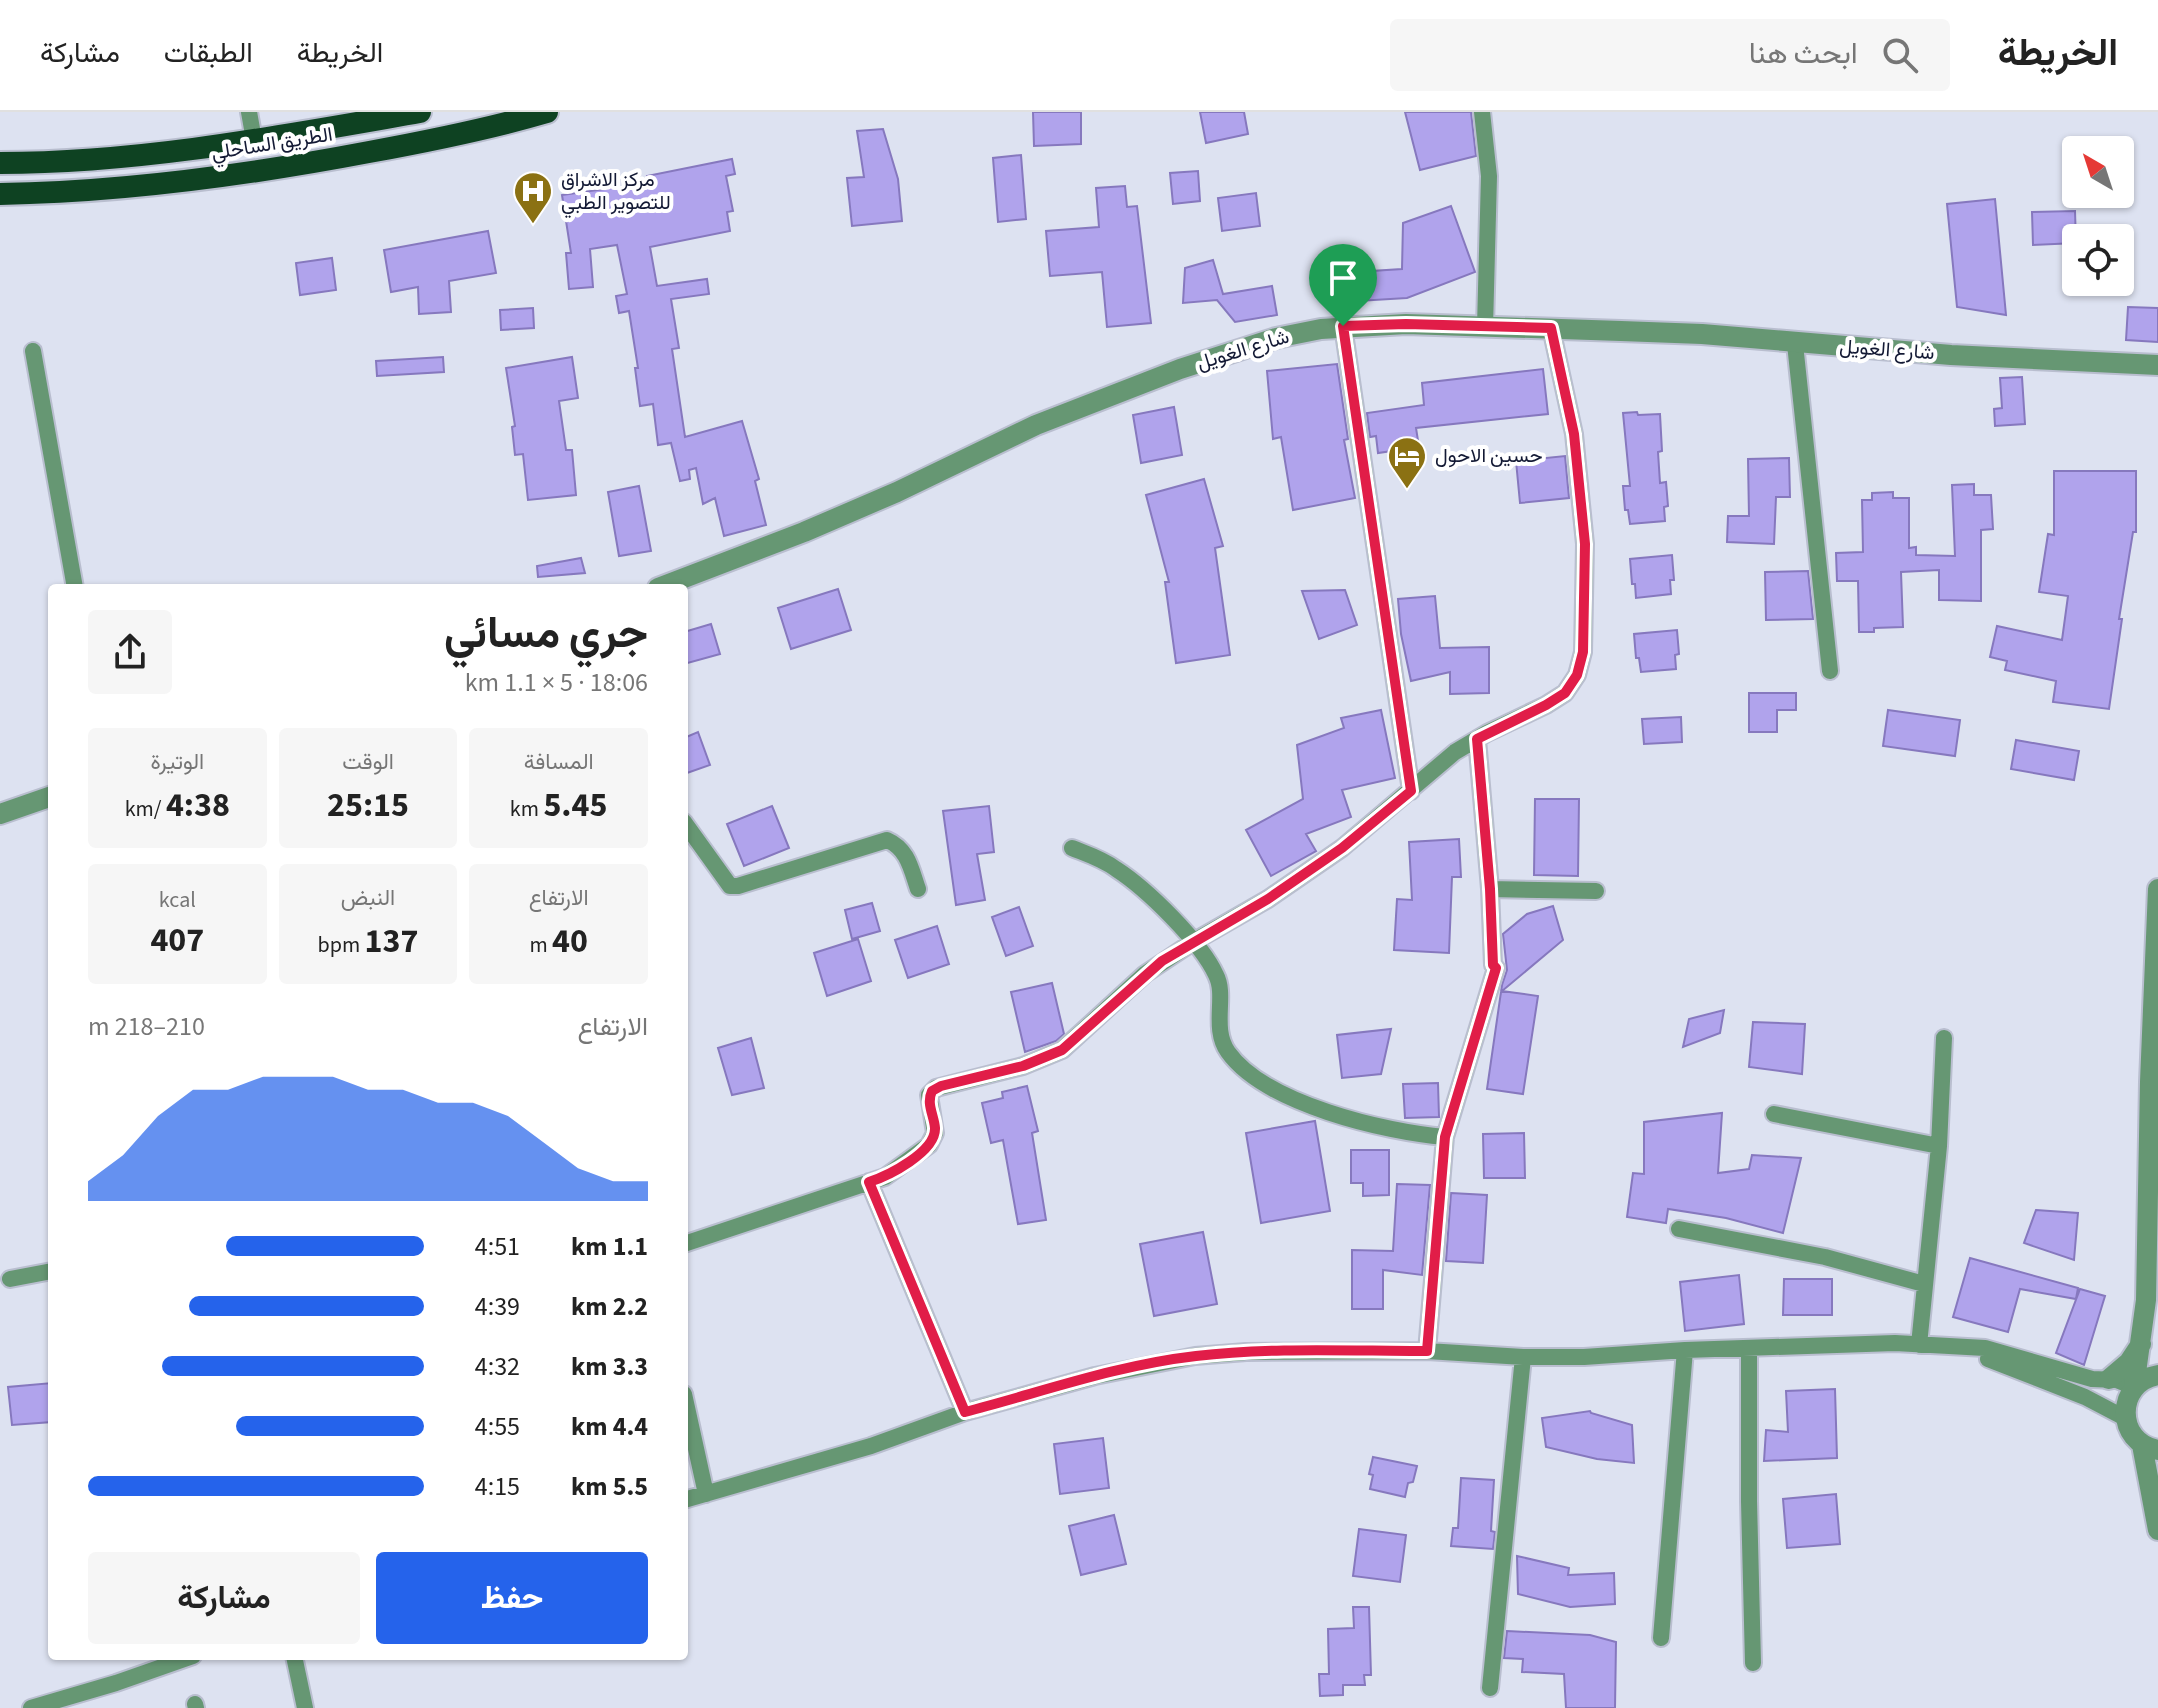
<!DOCTYPE html>
<html lang="ar">
<head>
<meta charset="utf-8">
<style>
	body { margin:0; font-family:"Source Sans 3",Vazirmatn,sans-serif; background:#f6f6f6; color:#222; direction:rtl; height:100vh; display:flex; flex-direction:column; font-size:30px; white-space:nowrap }
	* { box-sizing:border-box; margin:0 }
	p { font-size:26px; color:#767676 }
	.icon { flex:none; width:44px; height:44px; fill:none; stroke:currentColor; stroke-width:2; stroke-linecap:round; stroke-linejoin:round }
	.map { position:relative; flex:1; overflow:hidden; direction:ltr }
	.details { position:absolute; left:48px; top:472px; width:640px; height:1076px; display:flex; flex-direction:column; background:#fff; border-radius:8px; box-shadow:0 2px 6px #0004; direction:rtl }
	.details>* { flex:none }
	.needle { width:52px; rotate:321deg }
	.buttons { position:absolute; left:2062px; top:24px; display:grid; gap:16px }
	.buttons a { display:grid; place-items:center; width:72px; height:72px; border-radius:8px; background:#fff; box-shadow:0 2px 6px #0004; font-size:40px }
	.pin { position:absolute; display:grid; place-items:center; width:68px; height:68px; color:#fff; margin:-82px -34px; border-radius:50% 50% 50% 0; rotate:-45deg; box-shadow:0 0 8px #0007 }
	.pin .icon { rotate:45deg }
	.round { display:grid; place-items:center; flex:none; width:84px; height:84px; border-radius:8px; background:#f6f6f6 }
	.headline { display:flex; align-items:center; justify-content:space-between; height:136px; padding:0 40px }
	h1 { font-size:44px; font-weight:700; line-height:60px }
	.stats { display:grid; grid-template-columns:repeat(3,1fr); gap:12px; height:136px; padding:8px 40px }
	.stats div { display:grid; align-content:center; border-radius:8px; background:#f6f6f6; text-align:center }
	.stats b { font-size:34px; font-weight:700 }
	.stats small { font-size:22px; font-weight:400 }
	.stats p { font-size:22px }
	.chart { height:224px; padding:16px 40px }
	.chart p { display:flex; justify-content:space-between }
	.chart svg { width:100%; height:144px; margin-top:8px; fill:#2563eb; opacity:.7 }
	.action { display:flex; gap:16px; margin-top:auto; padding:16px 40px }
	.action a { flex:1; height:92px; border-radius:8px; background:#2563eb; color:#fff; font-size:32px; font-weight:700; line-height:92px; text-align:center }
	.action a+a { background:#f6f6f6; color:#222 }
	ul { padding:0 40px; list-style:none; font-size:26px }
	li { display:grid; grid-template-columns:128px 96px 1fr; align-items:center; height:60px }
	li i { height:20px; border-radius:10px; background:#2563eb }
	header { display:flex; align-items:center; gap:48px; box-sizing:border-box; height:112px; padding:0 40px; background:#fff; border-bottom:2px solid #e0e0e0 }
	header strong { font-size:38px }
	nav { display:flex; gap:44px; margin-inline-start:auto; font-size:28px }
	.search { width:560px; height:72px; background:#f6f6f6; display:flex; align-items:center; gap:20px; box-sizing:border-box; padding:0 28px; border-radius:8px; color:#767676; font-size:30px }
	.map>svg:first-child { display:block }
	.building { fill:#b0a3ec; stroke:#8678be; stroke-width:2 }
	.lines { fill:none; stroke-linecap:round; stroke-linejoin:round }
	.minor-casing { stroke:#b9becf; stroke-width:20 }
	.tertiary-casing { stroke:#b9becf; stroke-width:24 }
	.trunk-casing { stroke:#b9becf; stroke-width:26 }
	.minor { stroke:#669773; stroke-width:16 }
	.tertiary { stroke:#669773; stroke-width:20 }
	.trunk { stroke:#0e4222; stroke-width:22 }
	.route-casing { stroke:#fff; stroke-width:16 }
	.route { stroke:#e11d48; stroke-width:10 }
	.labels { text-anchor:middle; dominant-baseline:central; stroke-width:8; stroke-linejoin:round; paint-order:stroke }
	.street-label { font-size:20px; fill:#131934; stroke:#fff }
	.poi-label { font-size:20px; fill:#131934; stroke:#fff; text-anchor:start }
</style>
</head>
<body>
<header>
<strong>الخريطة</strong>
<div class="search"><svg class="icon" aria-label="search" viewBox="0 0 24 24"><circle cx="10" cy="10" r="6"/><path d="M15 15l6 6"/></svg>ابحث هنا</div>
<nav><a>الخريطة</a><a>الطبقات</a><a>مشاركة</a></nav>
</header>
<div class="map">
<svg width="2158" height="1596" viewBox="0 0 2158 1596">
	<rect width="100%" height="100%" fill="#dde2f1"/>
	<path class="building" d="M1033,0H1081V32L1034,34Z
		M1200,0H1244L1248,22L1206,31Z
		M1405,0H1471L1476,44L1420,58Z
		M883,17L898,67L902,109L852,114L847,66L864,65L857,19Z
		M1021,43L1026,107L998,110L993,46Z
		M732,47L735,62L726,64L733,99L727,100L730,119L650,135L657,174L707,167L709,182L671,187L679,236L672,237L685,325L742,309L759,367L755,369L766,413L724,424L715,386L703,392L696,356L689,358L690,367L680,369L671,331L658,333L653,292L640,294L635,256H638L629,199L619,201L616,184L627,182L617,133L590,137L593,175L569,177L566,141H571L562,83L648,71L647,64Z
		M1198,59L1200,89L1173,92L1170,61Z
		M1125,74L1127,95L1137,94L1151,211L1107,215L1102,160L1050,164L1046,119L1099,115L1096,76Z
		M1256,81L1260,114L1222,119L1218,86Z
		M1995,87L2006,203L1957,195L1947,92Z
		M1451,94L1475,160L1407,186L1341,190L1340,161L1402,157L1403,111Z
		M2075,99L2076,131L2033,133L2032,100Z
		M488,119L496,161L449,169L451,200L419,202L418,175L391,180L384,138Z
		M332,146L336,178L300,183L296,151Z
		M1213,148L1223,182L1272,174L1277,203L1235,210L1217,188L1183,191L1185,156Z
		M2128,195L2158,196V230L2126,228Z
		M533,196L534,216L501,218L500,198Z
		M443,245L444,260L377,264L376,249Z
		M572,245L578,286L559,289L566,338H572L576,383L528,388L523,342L515,343L512,315L515,314L506,256Z
		M1337,252L1348,327L1344,328L1355,386L1293,398L1281,325L1273,327L1267,259Z
		M1543,257L1548,302L1416,316L1419,335L1378,341L1376,324L1370,325L1367,301L1424,293L1422,271Z
		M2022,265L2025,312L1995,314L1994,297L2002,296L2000,266Z
		M1174,295L1182,343L1141,351L1133,303Z
		M1637,300L1638,303L1660,302L1662,339L1658,340L1660,371L1666,370L1668,394L1664,395L1665,409L1630,412L1628,398H1625L1623,374H1630L1623,301Z
		M1565,344L1569,386L1520,391L1516,349Z
		M1789,346L1790,385H1776L1774,432L1727,430L1728,404H1749L1748,347Z
		M2054,359H2136V420H2133L2119,507H2122L2109,597L2053,590L2056,569L2005,558L2007,549L1990,545L1997,514L2062,528L2068,484L2039,480L2048,422L2054,423Z
		M1204,367L1223,434L1215,436L1230,543L1176,551L1165,470H1169L1146,383Z
		M1974,372V383H1991L1993,417L1981,418V489L1939,488V458L1901,460L1903,515L1874,516V520H1859L1858,469H1837L1836,441L1863,440L1862,388H1872V381L1893,380V386H1909V436L1916,435V443L1955,444L1952,373Z
		M639,374L651,439L619,444L608,380Z
		M1672,443L1674,468H1670L1671,482L1636,486L1635,472H1632L1630,447Z
		M581,446L585,461L538,465L537,454Z
		M1808,459L1813,507L1766,508L1765,460Z
		M838,477L851,518L791,537L778,496Z
		M1345,478L1357,513L1319,527L1302,479Z
		M1435,484L1440,536L1489,535V581L1450,582V560L1411,569L1401,522L1398,487Z
		M711,512L720,542L684,552V520Z
		M1677,518L1679,542L1675,543L1676,557L1641,560L1639,546H1636L1634,522Z
		M1749,581H1796V598H1777V620H1749Z
		M1381,598L1395,666L1342,678L1351,705L1306,722L1316,739L1271,764L1246,718L1303,687L1297,633L1344,616L1341,606Z
		M1888,598L1960,608L1955,644L1883,634Z
		M1681,605L1682,630L1644,632L1642,607Z
		M698,620L710,653L684,662V626Z
		M2016,628L2079,639L2074,668L2011,657Z
		M1535,687H1579L1578,764L1534,763Z
		M772,694L789,736L744,754L727,712Z
		M989,694L994,740L977,742L985,788L956,793L943,699Z
		M1459,727L1461,765H1452L1449,841L1394,838L1397,787L1412,788L1409,730Z
		M872,791L880,819L852,827L845,798Z
		M1553,794L1563,828L1502,879L1538,884L1523,982L1487,977L1502,873L1507,858L1503,822L1527,802Z
		M1019,795L1033,834L1006,844L992,805Z
		M937,814L949,852L908,866L895,828Z
		M858,827L871,869L827,884L814,841Z
		M1052,871L1064,922L1056,929L1025,940L1011,880Z
		M1724,898L1720,921L1683,935L1689,907Z
		M1753,910L1805,912L1802,962L1749,955Z
		M1391,917L1381,962L1342,966L1337,923Z
		M751,926L764,976L732,983L718,936Z
		M1438,971L1439,1005L1405,1006L1403,972Z
		M1027,974L1038,1019L1032,1021L1046,1108L1018,1112L1003,1028L991,1031L982,991L1003,986L1002,980Z
		M1722,1001L1718,1061L1749,1057L1752,1043L1801,1046L1783,1121L1726,1106L1668,1097L1666,1111L1627,1105L1633,1061L1644,1062V1010Z
		M1315,1009L1330,1099L1261,1111L1246,1021Z
		M1524,1021L1525,1066H1484L1483,1022Z
		M1351,1038H1389V1083L1363,1084V1071H1351Z
		M1397,1072L1430,1073L1422,1163L1383,1158V1197H1352V1138L1393,1139Z
		M1451,1081L1487,1083L1483,1151L1446,1149Z
		M2036,1098L2078,1101L2074,1148L2024,1131Z
		M1203,1120L1217,1192L1154,1204L1140,1132Z
		M1970,1146L2078,1176L2076,1187L2020,1177L2008,1220L1953,1205Z
		M1739,1163L1744,1212L1685,1219L1680,1170Z
		M1784,1167H1832V1203H1783Z
		M2080,1177L2105,1184L2084,1253L2056,1241Z
		M52,1271V1310L12,1313L8,1275Z
		M1835,1277L1837,1346L1764,1349L1766,1318L1788,1320L1786,1279Z
		M1590,1299L1591,1301L1632,1313L1634,1351L1597,1347L1546,1335L1542,1306Z
		M1103,1326L1109,1376L1060,1382L1054,1332Z
		M1373,1345L1417,1354L1413,1370L1408,1371L1405,1385L1370,1377L1373,1363L1369,1362Z
		M1461,1366L1494,1368L1491,1419L1495,1420L1493,1437L1451,1434L1453,1416H1458Z
		M1836,1382L1840,1432L1787,1436L1783,1387Z
		M1114,1403L1126,1452L1081,1463L1069,1414Z
		M1359,1417L1406,1423L1400,1470L1353,1464Z
		M1517,1444L1569,1456L1568,1463L1614,1461L1615,1492L1570,1495L1518,1482Z
		M1353,1495H1369L1371,1563H1364L1365,1573H1343V1583L1320,1584L1319,1562H1329L1328,1517L1354,1516Z
		M1507,1519L1590,1523L1616,1530L1615,1596H1566L1564,1562L1522,1560L1523,1547L1504,1546Z"/>
	<g class="lines">
		<g class="minor-casing">
			<path id="minor" d="M249,0L254,28
				M1482,0L1489,64L1485,215
				M1343,214L1411,679
				M1795,232L1830,559
				M33,239L75,476
				M684,710L730,774H738L887,728C908,737 911,757 918,777
				M1072,736C1087,742 1103,747 1116,757C1147,777 1201,830 1216,863C1227,884 1211,916 1228,940C1265,992 1385,1020 1445,1025
				M1490,777L1596,779
				M1774,1002L1939,1034
				M869,1070L965,1300
				M1679,1117L1825,1145L1924,1172
				M684,1132L885,1065L929,1033L935,1021L929,983L936,976L1023,954L1062,938L1145,862L1193,830L1268,787L1342,736L1455,640L1487,621L1546,593L1565,581L1577,563L1583,540L1585,432L1574,322L1551,216
				M10,1167L52,1159
				M1919,1233L1939,1034L1944,926
				M1749,1236V1389L1753,1551
				M1427,1239L1445,1025L1496,856L1493,853L1490,777L1477,627
				M1988,1247L2085,1285L2125,1306
				M684,1282L706,1382
				M684,1388L871,1334L965,1300L1095,1264L1195,1244L1246,1240L1427,1239L1523,1245H1584L1685,1238L1895,1231L1985,1236L2092,1267L2117,1268L2134,1275
				M1661,1526L1685,1238
				M294,1544L305,1596
				M1490,1576L1523,1245
				M195,1592L196,1596
				M31,1596L116,1571L193,1544"/>
		</g>
		<g class="tertiary-casing">
			<path id="tertiary" d="M658,476L804,420L897,380L1036,313L1180,257L1276,226L1321,217L1406,212L1621,219L1702,222L1951,243L2158,253
				M0,702L52,684
				M2158,1263C2115,1270 2115,1331 2158,1338
				M2109,1267L2129,1250L2141,1232
				M2134,1275L2146,1188L2150,970L2158,777
				M2142,1333L2158,1418"/>
		</g>
		<g class="trunk-casing">
			<path id="trunk" d="M0,51C141,51 282,24 420,0
				M0,82C124,80 248,63 369,40C429,29 489,17 547,0"/>
		</g>
		<use href="#minor" class="minor"/>
		<use href="#tertiary" class="tertiary"/>
		<use href="#trunk" class="trunk"/>
	</g>
	<g class="lines">
		<g class="route-casing">
			<path id="route" d="M1406,212L1551,216L1574,322L1585,432L1583,540L1577,563L1565,581L1546,593L1477,627L1490,777L1493,853L1496,856L1445,1025L1427,1239C1350,1239 1272,1235 1196,1244C1117,1253 1042,1280 965,1300L869,1070C888,1064 936,1040 935,1016C934,1003 926,992 932,979L941,974L1023,954L1062,938L1162,849L1268,787L1342,736L1411,679L1343,214Z"/>
		</g>
		<use href="#route" class="route"/>
	</g>
	<defs>
		<g id="hospital-pin" transform="scale(2)"><path d="M0 17L-7.5 6A9.5 9.5 0 1 1 7.5 6Z" fill="#8b7113" stroke="#fff"/><path d="M-5-5h3v3.5h4V-5h3V5h-3V1.5h-4V5h-3Z" fill="#fff"/></g>
		<g id="hotel-pin" transform="scale(2)"><path d="M0 17L-7.5 6A9.5 9.5 0 1 1 7.5 6Z" fill="#8b7113" stroke="#fff"/><path d="M-6-4.5h1.5V1H6V5H4.5V3h-9V5H-6ZM-4 0a1.8 1.8 0 1 1 3.6 0ZM.5 0V-2.5h3Q6-2.5 6 0Z" fill="#fff"/></g>
	</defs>
	<g fill-rule="evenodd">
		<use href="#hospital-pin" x="533" y="79"/>
		<use href="#hotel-pin" x="1407" y="344"/>
	</g>
	<g class="labels">
		<g class="street-label">
			<text transform="translate(272 32) rotate(-9)">الطريق الساحلي</text>
			<text transform="translate(1243 238) rotate(-17)">شارع الغويل</text>
			<text transform="translate(1887 238) rotate(4)">شارع الغويل</text>
		</g>
		<g class="poi-label">
			<text x="561" y="68">مركز الاشراق<tspan x="561" dy="23">للتصوير الطبي</tspan></text>
			<text x="1435" y="344">حسين الاحول</text>
		</g>
	</g>
</svg>
<div class="buttons">
<a><svg class="needle" viewBox="-14 -14 28 28"><path d="M0-13l5 13h-10z" fill="#e53935"/><path d="M0 13l5-13h-10z" fill="#767676"/></svg></a>
<a><svg class="icon" aria-label="locate" viewBox="0 0 24 24"><circle cx="12" cy="12" r="6"/><path d="M12 2v4M12 18v4M2 12h4M18 12h4"/></svg></a>
</div>
<div class="pin" style="left:1343px;top:214px;background:#1e9e55"><svg class="icon" aria-label="arrive" viewBox="0 0 24 24"><path d="M6 21V4h12l-3 4 3 4H6"/></svg></div>
<section class="details">
<div class="headline"><div><h1>جري مسائي</h1><p>18:06 · 5 × 1.1 km</p></div><a class="round"><svg class="icon" aria-label="share" viewBox="0 0 24 24"><path d="M12 15V3M7 8l5-5 5 5M5 13v7h14v-7"/></svg></a></div>
<div class="stats">
<div><p>المسافة</p><b>5.45<small> km</small></b></div>
<div><p>الوقت</p><b>25:15</b></div>
<div><p>الوتيرة</p><b>4:38<small> /km</small></b></div>
</div>
<div class="stats">
<div><p>الارتفاع</p><b>40<small> m</small></b></div>
<div><p>النبض</p><b>137<small> bpm</small></b></div>
<div><p>kcal</p><b>407</b></div>
</div>
<div class="chart"><p><span>الارتفاع</span>210–218 m</p>
<svg viewBox="0 0 160 44" preserveAspectRatio="none"><path d="M0 44V38L10 30L20 18L30 10L40 10L50 6L60 6L70 6L80 10L90 10L100 14L110 14L120 18L130 26L140 34L150 38L160 38V44z"/></svg>
</div>
<ul>
<li><b>1.1 km</b>4:51<i style="width:59%"></i></li>
<li><b>2.2 km</b>4:39<i style="width:70%"></i></li>
<li><b>3.3 km</b>4:32<i style="width:78%"></i></li>
<li><b>4.4 km</b>4:55<i style="width:56%"></i></li>
<li><b>5.5 km</b>4:15<i style="width:100%"></i></li>
</ul>
<div class="action"><a>حفظ</a><a>مشاركة</a></div>
</section>
</div>
</body>
</html>
